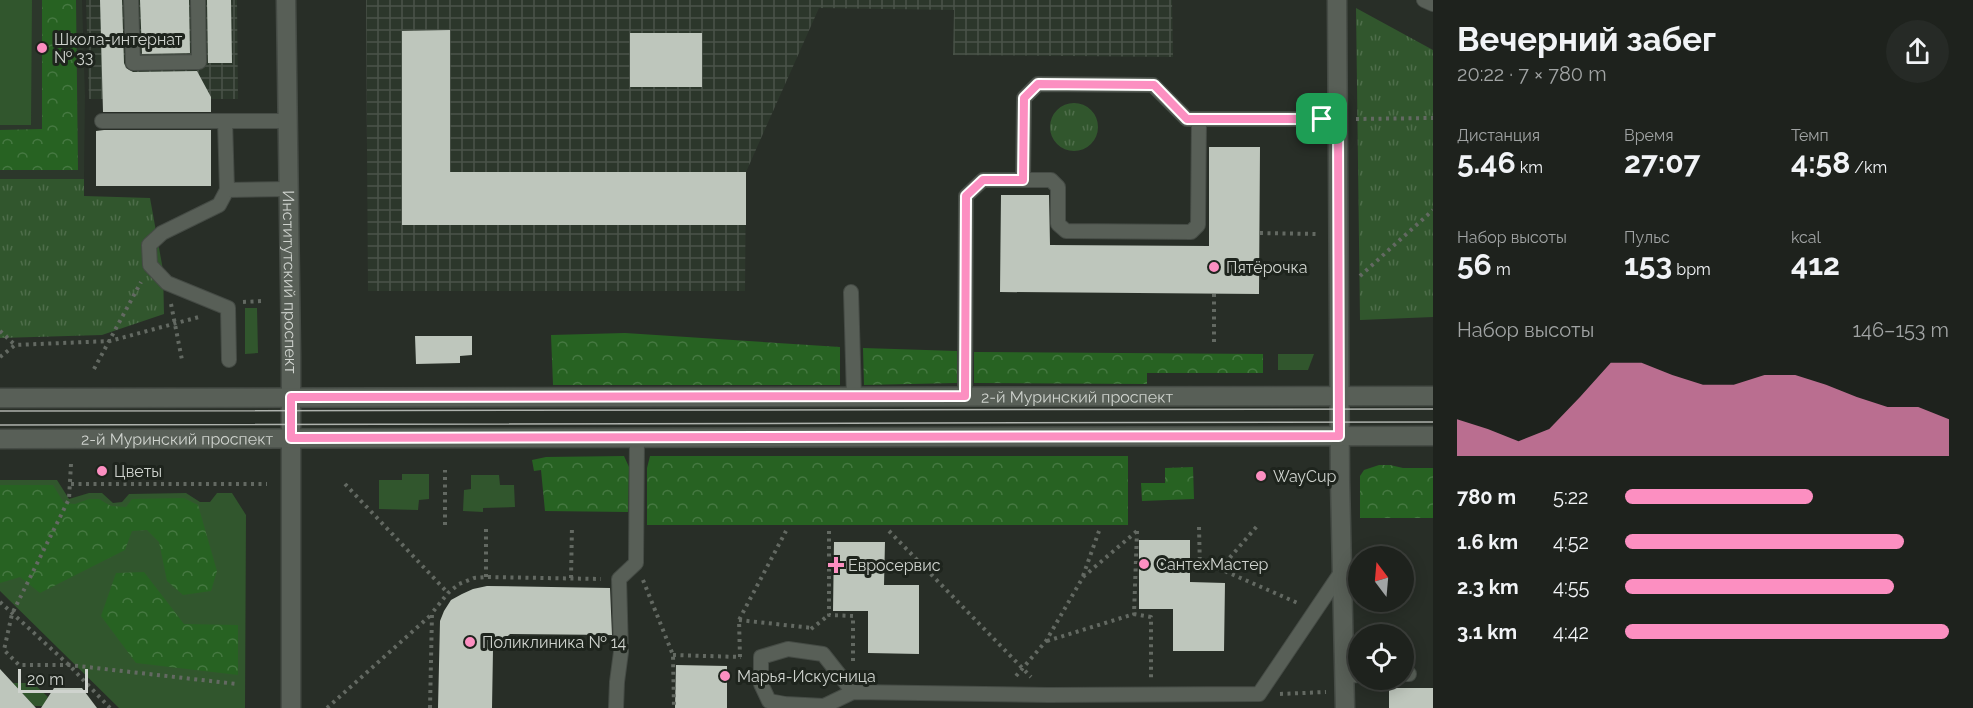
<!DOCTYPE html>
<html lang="ru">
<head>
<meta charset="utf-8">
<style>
	body { margin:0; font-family:Raleway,sans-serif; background:#262a26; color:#f1f3f6; height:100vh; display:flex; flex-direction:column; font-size:22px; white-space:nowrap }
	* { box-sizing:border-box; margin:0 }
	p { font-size:20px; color:#a1a4a4 }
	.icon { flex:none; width:33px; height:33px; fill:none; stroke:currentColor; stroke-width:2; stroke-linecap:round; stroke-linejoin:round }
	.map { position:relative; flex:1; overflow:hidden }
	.side { display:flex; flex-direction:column; background:#1e221d; width:540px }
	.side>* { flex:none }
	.needle { width:39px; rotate:344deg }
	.controls { position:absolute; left:1348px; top:546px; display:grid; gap:12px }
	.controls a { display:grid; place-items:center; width:66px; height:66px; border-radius:50%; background:#1e221d; box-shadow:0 3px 15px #0003,0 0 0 2px #3c3f3b; font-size:30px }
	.scale { position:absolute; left:18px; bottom:15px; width:70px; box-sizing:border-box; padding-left:6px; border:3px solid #cfd3ce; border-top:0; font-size:16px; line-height:21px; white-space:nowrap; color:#cfd3ce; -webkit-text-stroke:4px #1e241d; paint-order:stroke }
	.pin { position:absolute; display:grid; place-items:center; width:51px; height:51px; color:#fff; margin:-26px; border-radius:12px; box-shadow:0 3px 9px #0006 }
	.round { display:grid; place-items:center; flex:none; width:63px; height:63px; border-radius:32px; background:#262a26 }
	.overview { display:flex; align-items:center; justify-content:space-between; height:102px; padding:0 24px }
	h1 { font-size:33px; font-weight:700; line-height:45px }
	.figures { display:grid; grid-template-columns:repeat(3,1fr); gap:9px; height:102px; padding:6px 24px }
	.figures div { display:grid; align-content:center }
	.figures b { font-size:30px; font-weight:700 }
	.figures small { font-size:16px; font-weight:400 }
	.figures p { font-size:16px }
	.chart { height:168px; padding:12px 24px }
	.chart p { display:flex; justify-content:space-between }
	.chart svg { width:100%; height:108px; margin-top:6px; fill:#fc8fc1; opacity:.7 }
	ul { padding:0 24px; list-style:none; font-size:20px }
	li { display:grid; grid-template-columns:96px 72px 1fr; align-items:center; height:45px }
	li i { height:15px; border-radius:8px; background:#fc8fc1 }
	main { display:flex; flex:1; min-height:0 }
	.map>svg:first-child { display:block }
	.built { fill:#2c372b }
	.industrial { fill:url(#industrial-grid) }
	.grass { fill:#31562d }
	.forest { fill:url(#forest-crowns) }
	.park { fill:url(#park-tufts) }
	.building { fill:#bec6bc }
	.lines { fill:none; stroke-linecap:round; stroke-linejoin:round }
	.lane-casing { stroke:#454b45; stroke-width:16 }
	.street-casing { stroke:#454b45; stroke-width:21 }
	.secondary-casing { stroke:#454b45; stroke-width:21 }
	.path { stroke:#636962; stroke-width:4; stroke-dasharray:3 4.5; stroke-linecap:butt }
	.lane { stroke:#585f57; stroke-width:14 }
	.street { stroke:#585f57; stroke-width:18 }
	.secondary { stroke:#585f57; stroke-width:18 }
	.tram { stroke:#aeb2ad; stroke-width:1.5 }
	.route-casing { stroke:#fff; stroke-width:12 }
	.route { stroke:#fc8fc1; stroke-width:8 }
	.poi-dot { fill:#fc8fc1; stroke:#1e241d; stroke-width:2 }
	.labels { text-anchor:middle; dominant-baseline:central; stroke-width:6; stroke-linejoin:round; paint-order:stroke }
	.poi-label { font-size:16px; fill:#cfd3ce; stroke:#1e241d; text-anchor:start }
	.street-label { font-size:16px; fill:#cfd3ce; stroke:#1e241d }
</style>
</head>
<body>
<main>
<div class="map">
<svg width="1433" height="708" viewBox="0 0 1433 708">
	<defs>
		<pattern id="industrial-grid" width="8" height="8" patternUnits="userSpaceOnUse" patternTransform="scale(1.5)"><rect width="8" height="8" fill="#2c372b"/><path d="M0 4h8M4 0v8" fill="none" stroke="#4a5349"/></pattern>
		<pattern id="forest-crowns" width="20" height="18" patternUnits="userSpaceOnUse" patternTransform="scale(1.5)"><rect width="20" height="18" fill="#276222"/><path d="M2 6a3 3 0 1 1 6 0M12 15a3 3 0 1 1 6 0" fill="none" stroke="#457841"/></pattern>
		<pattern id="park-tufts" width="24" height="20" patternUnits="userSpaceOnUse" patternTransform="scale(1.5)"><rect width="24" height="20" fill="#31562d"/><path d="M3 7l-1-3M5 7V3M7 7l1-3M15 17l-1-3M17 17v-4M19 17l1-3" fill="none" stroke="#4e6d4a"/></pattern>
	</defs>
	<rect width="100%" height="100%" fill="#282e27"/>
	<path class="built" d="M0,0H82L85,96L84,179H0Z"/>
	<path class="industrial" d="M86,0H237L238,99H89Z
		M366,0H1172L1173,57L953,55L954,10L819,8L746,172L745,291H368Z"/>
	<path class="grass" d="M0,0H32L31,125H0Z
		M245,308H257L258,353L245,354Z
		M1278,354H1314L1308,370H1278Z
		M402,474H429V499L419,500L418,510L379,509V480H402Z
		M471,475H499L500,485H514L515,507L483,508V512L463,511L464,490L471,489Z
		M0,480H57L69,499L89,493H102L113,503L122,502L129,494L186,493L200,502H210L217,493H232L246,515L245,708H119L0,591Z
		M13,683H33L48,697L43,706H34Z"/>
	<path class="forest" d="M42,0H76L78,170H0V130L42,129Z
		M625,333L840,347V385H553L551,335Z
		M863,348L957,351V383L864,385Z
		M974,352L1263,354V373H1147V384L974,383Z
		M624,456L629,467L628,512L545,511L541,470L534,471L532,460L546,457Z
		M650,456H1128V525H647V468Z
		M1379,465H1390L1403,468H1433V518H1360V476L1364,470Z
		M1193,467L1194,499L1142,501L1141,483H1165V468Z
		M0,485H53L64,503L75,504L89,499H99L111,506L126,507L132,499L184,498L198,505L217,571L211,591L183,595L167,581L159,542L147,530L132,531L125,550L40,593L20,577L0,583Z
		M144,572L184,624L238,625V675L136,663L101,616L116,573Z"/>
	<path class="park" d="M1356,8L1433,50V317L1360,320Z
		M1050 127a24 24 0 1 1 48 0a24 24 0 1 1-48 0Z
		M0,179H84V196L150,198L163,270L164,314L102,335L0,338Z"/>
	<path class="building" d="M100,0H122L124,63L126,68L133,72L197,71L211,97V112H103Z
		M140,0H189L190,53L142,54Z
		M207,0H231L232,63H208Z
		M450,30V172H746V225H402V31Z
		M630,33H702V87H630Z
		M104,130H211V186H96V131Z
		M1209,147H1260L1259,294L1000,292L1001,195H1049L1050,245L1209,246Z
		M415,336H472V355L460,356V363L416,364Z
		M1139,540H1190V582L1225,583L1224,651H1173V609H1139Z
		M834,542H885L884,585H919V654L868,653V611H833Z
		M487,586L610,588L612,635L510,634L493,650L492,708H438L440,621L444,611L451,600L462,594L473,589Z
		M676,665L727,666V708H675Z
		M0,669L36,708H0Z
		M54,688H82L97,708H41Z
		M1389,688H1433V708H1389Z"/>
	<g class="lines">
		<g class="lane-casing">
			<path id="lane" d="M131,0L133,63L199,62L198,0
				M1424,0L1433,4
				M102,121H287
				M225,121L227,190
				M1023,180L1024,98L1038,84L1153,85L1187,119H1338
				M851,292L854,396
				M229,360L228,308L167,283L150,265L149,245L162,233L219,205L227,190L288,189
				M965,396L966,196L983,180H1051L1058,187V224L1066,231L1191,232L1198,225L1199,119
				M1404,674H1409
				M1344,676L1359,675
				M853,692L823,654L788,649L761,657V684L769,701L785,704L824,706L853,692L1048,695L1259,694L1342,571
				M616,708L617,682L621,652L619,579L636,563L637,437"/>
		</g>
		<g class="street-casing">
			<path id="street" d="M1337,0L1340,481L1345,708"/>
		</g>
		<g class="secondary-casing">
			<g id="secondary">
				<path id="s1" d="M286,0L291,355V708"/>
				<path id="s2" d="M0,398L1433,396"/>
				<path id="s3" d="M0,439L1433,436"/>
			</g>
		</g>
		<path class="path" d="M1356,119L1433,118
			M1260,233L1319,234
			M1360,276L1433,210
			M1214,294V343
			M243,302L263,301
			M171,304L182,360
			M0,331L15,345
			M0,357L15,345L110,341L199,317
			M94,369L141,282
			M71,464L69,499L12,614L4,650L19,665H69L237,684
			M71,484H267
			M345,484L448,593
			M445,525V470
			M1199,527L1200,569H1220L1300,604
			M829,531V615L853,616V664
			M889,531L1031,677
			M1137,531L1134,614L1151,617V679
			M1220,569L1258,525
			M1083,576L1099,531
			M486,577V525
			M571,578L572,526
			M643,580L673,655L674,708
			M0,602L69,665L110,708
			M739,620L812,628
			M811,629L829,615
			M1047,641L1134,614
			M673,655L741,657
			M740,657L739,620L786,531
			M1016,676L1046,641L1083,577L1137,531
			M1280,694L1326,692
			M327,708L432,614
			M430,708L432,613L448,593L459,584L474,578L486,577L601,579"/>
		<use href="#lane" class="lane"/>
		<use href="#street" class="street"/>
		<use href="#secondary" class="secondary"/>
		<path class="tram" d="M0,411L1433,409
			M0,425L1433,422"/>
	</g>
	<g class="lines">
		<g class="route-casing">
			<path id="route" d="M1038,84L1154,85L1187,119H1338L1339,436L291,438V397L965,396L966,196L983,180H1023L1024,98Z"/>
		</g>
		<use href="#route" class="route"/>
	</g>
	<g class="poi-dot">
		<circle cx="42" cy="48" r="6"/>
		<circle cx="1214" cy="267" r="6"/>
		<circle cx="102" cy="471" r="6"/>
		<circle cx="1261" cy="476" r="6"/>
		<circle cx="1144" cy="564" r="6"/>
		<path d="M833 556h6v6h6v6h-6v6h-6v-6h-6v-6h6z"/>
		<circle cx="470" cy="642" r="6"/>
		<circle cx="725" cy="676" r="6"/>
	</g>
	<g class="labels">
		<g class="poi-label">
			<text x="54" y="39">Школа-интернат<tspan x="54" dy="18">№ 33</tspan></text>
			<text x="1226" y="267">Пятёрочка</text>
			<text x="114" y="471">Цветы</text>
			<text x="1273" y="476">WayCup</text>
			<text x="1156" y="564">СантехМастер</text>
			<text x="848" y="565">Евросервис</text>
			<text x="482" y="642">Поликлиника № 14</text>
			<text x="737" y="676">Марья-Искусница</text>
		</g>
		<g class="street-label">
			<text stroke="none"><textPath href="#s1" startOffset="282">Институтский проспект</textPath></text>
			<text stroke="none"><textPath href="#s2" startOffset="1077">2-й Муринский проспект</textPath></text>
			<text stroke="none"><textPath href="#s3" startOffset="177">2-й Муринский проспект</textPath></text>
		</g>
	</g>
</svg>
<div class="controls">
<a><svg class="needle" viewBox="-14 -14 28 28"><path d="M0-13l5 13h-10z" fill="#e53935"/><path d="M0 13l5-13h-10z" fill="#a1a4a4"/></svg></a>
<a><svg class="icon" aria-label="locate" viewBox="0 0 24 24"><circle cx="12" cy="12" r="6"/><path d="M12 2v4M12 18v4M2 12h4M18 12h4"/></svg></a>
</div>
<div class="scale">20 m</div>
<div class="pin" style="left:1322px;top:119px;background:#1e9e55"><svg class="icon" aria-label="arrive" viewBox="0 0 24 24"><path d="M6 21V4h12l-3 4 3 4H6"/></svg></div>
</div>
<section class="side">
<div class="overview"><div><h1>Вечерний забег</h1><p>20:22 · 7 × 780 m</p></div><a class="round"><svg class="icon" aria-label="share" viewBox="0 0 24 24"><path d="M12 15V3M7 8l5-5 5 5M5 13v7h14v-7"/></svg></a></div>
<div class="figures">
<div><p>Дистанция</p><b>5.46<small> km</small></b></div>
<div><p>Время</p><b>27:07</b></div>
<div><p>Темп</p><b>4:58<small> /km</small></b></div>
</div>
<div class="figures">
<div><p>Набор высоты</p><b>56<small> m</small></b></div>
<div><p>Пульс</p><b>153<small> bpm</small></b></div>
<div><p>kcal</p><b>412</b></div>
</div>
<div class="chart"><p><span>Набор высоты</span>146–153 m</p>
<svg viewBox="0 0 160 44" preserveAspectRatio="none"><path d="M0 44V29L10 33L20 38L30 33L40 20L50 6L60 6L70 11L80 15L90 15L100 11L110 11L120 15L130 20L140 24L150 24L160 29V44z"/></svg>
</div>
<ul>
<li><b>780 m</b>5:22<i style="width:58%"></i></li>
<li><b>1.6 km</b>4:52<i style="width:86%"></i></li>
<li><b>2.3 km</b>4:55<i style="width:83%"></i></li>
<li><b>3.1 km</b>4:42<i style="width:100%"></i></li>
</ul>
</section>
</main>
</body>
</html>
